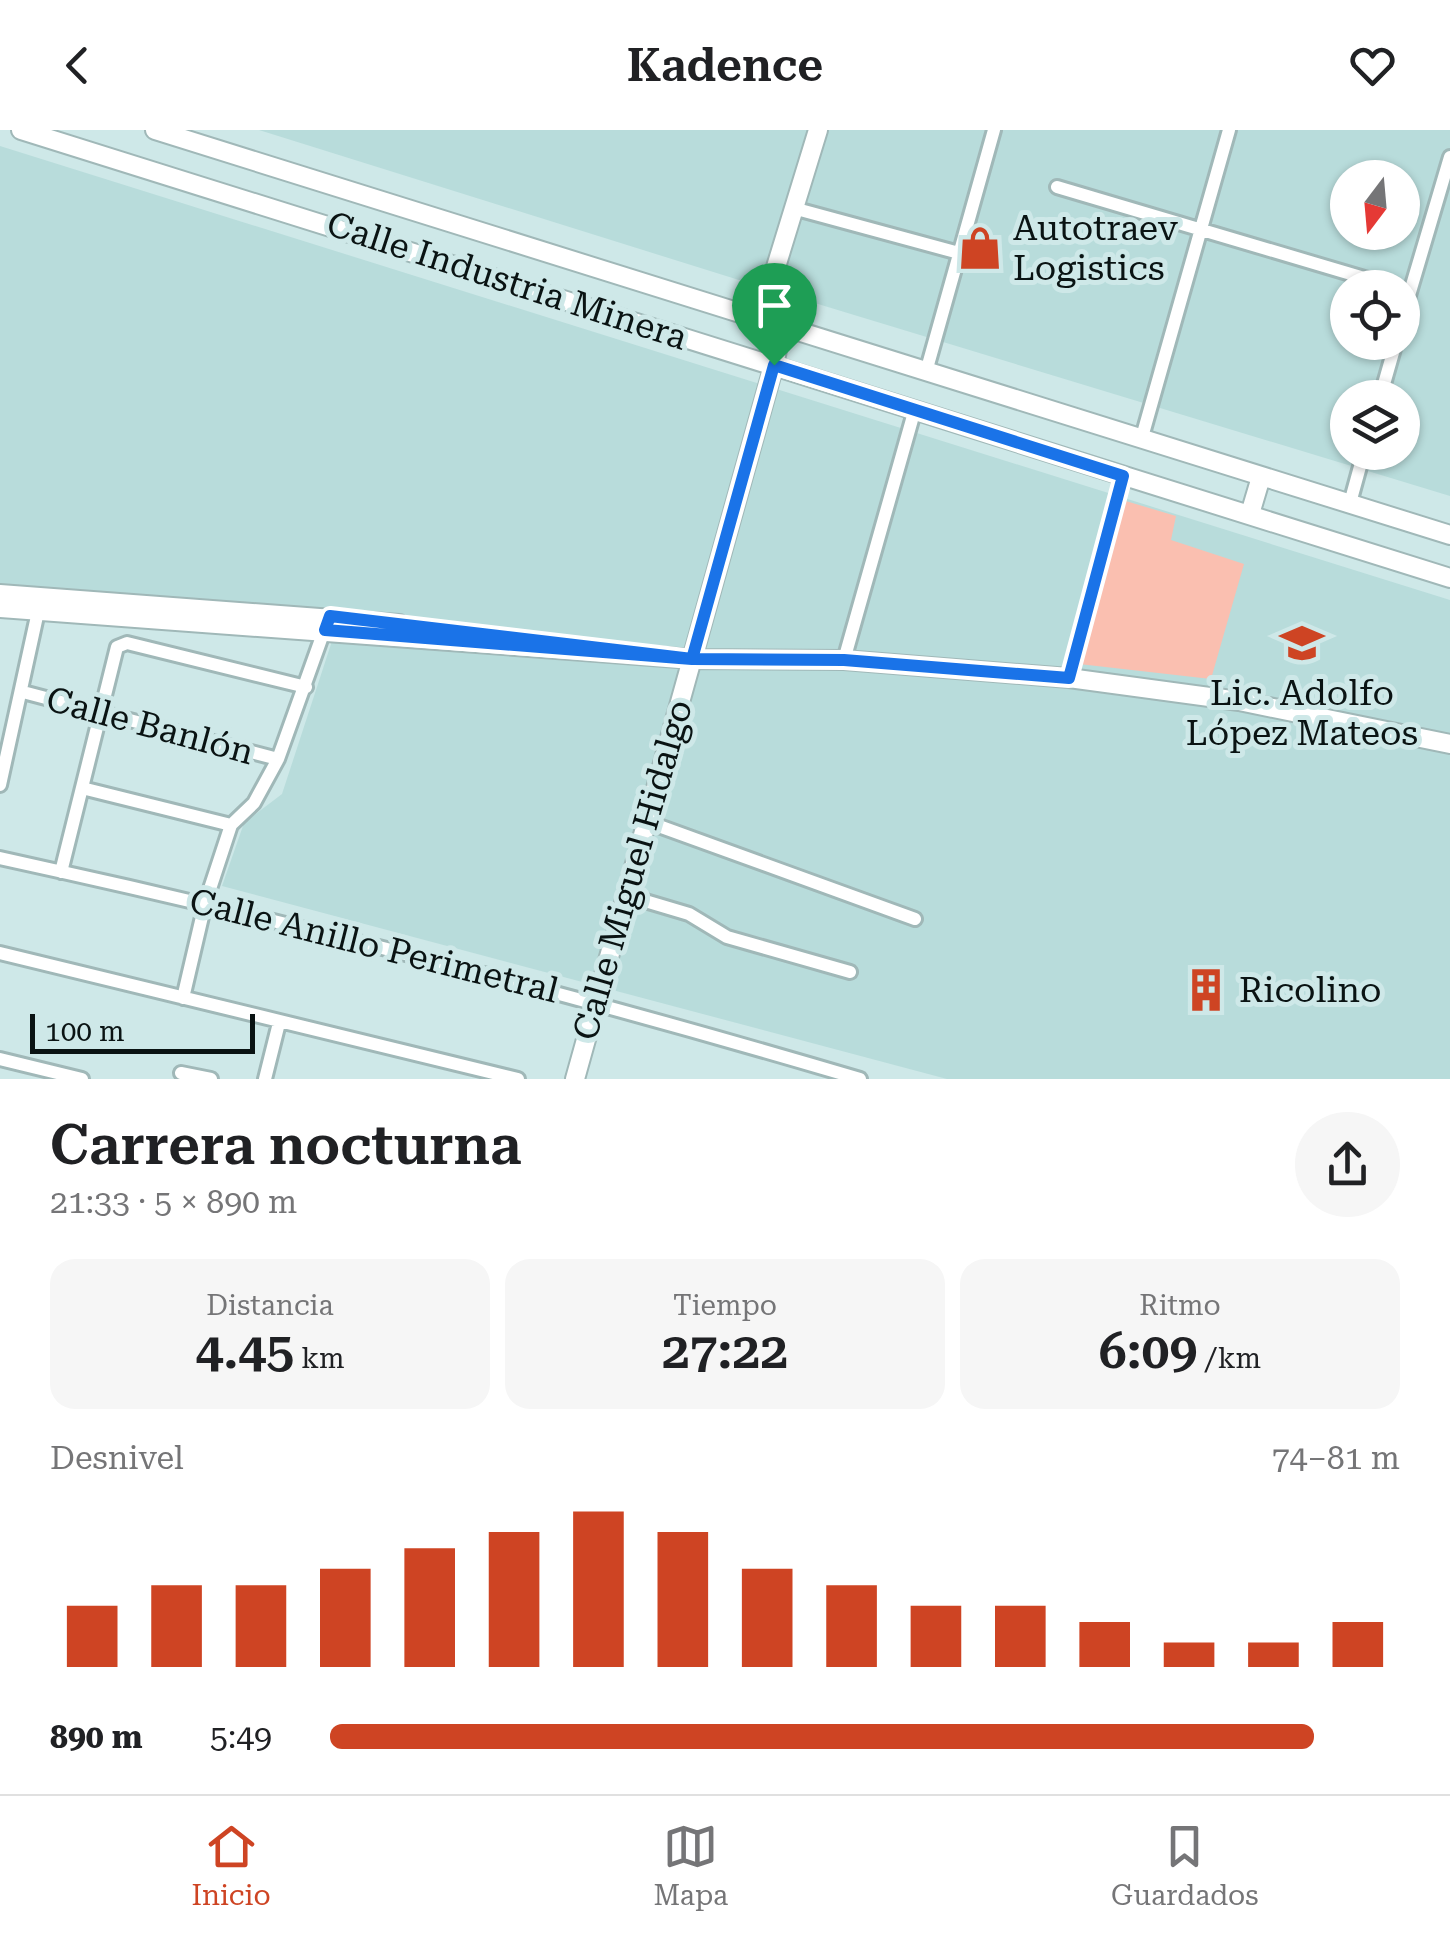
<!DOCTYPE html>
<html lang="es">
<head>
<meta charset="utf-8">
<style>
	body { margin:0; font-family:"Roboto Serif",serif; background:#f6f6f6; color:#202124; height:100vh; display:flex; flex-direction:column; font-size:38px; white-space:nowrap }
	* { box-sizing:border-box; margin:0 }
	p { font-size:32px; color:#757577 }
	.icon { flex:none; width:55px; height:55px; fill:none; stroke:currentColor; stroke-width:2; stroke-linecap:round; stroke-linejoin:round }
	.map { position:relative; height:949px; overflow:hidden }
	.drawer { display:flex; flex-direction:column; background:#fff; flex:1 }
	.drawer>* { flex:none }
	.needle { width:65px; rotate:196deg }
	.buttons { position:absolute; left:1330px; top:30px; display:grid; gap:20px }
	.buttons a { display:grid; place-items:center; width:90px; height:90px; border-radius:50%; background:#fff; box-shadow:0 2px 8px #0004; font-size:50px }
	.scale { position:absolute; left:30px; bottom:25px; width:225px; box-sizing:border-box; padding-left:10px; border:5px solid #0a1313; border-top:0; font-size:28px; line-height:35px; white-space:nowrap; color:#0a1313; -webkit-text-stroke:8px #cee8e8; paint-order:stroke }
	.pin { position:absolute; display:grid; place-items:center; width:85px; height:85px; color:#fff; margin:-102px -42px; border-radius:50% 50% 50% 0; rotate:-45deg; box-shadow:0 0 10px #0007 }
	.pin .icon { rotate:45deg }
	.round { display:grid; place-items:center; flex:none; width:105px; height:105px; border-radius:52px; background:#f6f6f6 }
	.summary { display:flex; align-items:center; justify-content:space-between; height:170px; padding:0 50px }
	h1 { font-size:55px; font-weight:600; line-height:75px }
	.metrics { display:grid; grid-template-columns:repeat(3,1fr); gap:15px; height:170px; padding:10px 50px }
	.metrics div { display:grid; align-content:center; border-radius:25px; background:#f6f6f6; text-align:center }
	.metrics b { font-size:50px; font-weight:600 }
	.metrics small { font-size:28px; font-weight:400 }
	.metrics p { font-size:28px }
	.chart { height:280px; padding:20px 50px }
	.chart p { display:flex; justify-content:space-between }
	.chart svg { width:100%; height:180px; margin-top:10px; stroke:#ce4423; stroke-width:6 }
	ul { padding:0 50px; list-style:none; font-size:32px }
	li { display:grid; grid-template-columns:160px 120px 1fr; align-items:center; height:75px }
	li i { height:25px; border-radius:12px; background:#ce4423 }
	header { display:flex; justify-content:space-between; align-items:center; height:130px; padding:0 50px; background:#fff; font-size:45px; font-weight:600 }
	.tabs { display:flex; justify-content:space-around; align-items:center; height:140px; border-top:2px solid #e0e0e0; background:#fff; font-size:28px; color:#757577 }
	.tabs a { display:grid; justify-items:center; gap:5px }
	.tabs .current { color:#ce4423 }
	.map>svg:first-child { display:block }
	.built { fill:#b8dcdb; fill-rule:evenodd }
	.green { fill:#fabfb0 }
	.lines { fill:none; stroke-linecap:round; stroke-linejoin:round }
	.minor-casing { stroke:#a0b8b8; stroke-width:18 }
	.secondary-casing { stroke:#a0b8b8; stroke-width:22 }
	.minor { stroke:#fff; stroke-width:12 }
	.secondary { stroke:#fff; stroke-width:18 }
	.route-casing { stroke:#fff; stroke-width:20 }
	.route { stroke:#1a73e8; stroke-width:12 }
	.labels { text-anchor:middle; dominant-baseline:central; stroke-width:10; stroke-linejoin:round; paint-order:stroke }
	.poi-label { font-size:35px; fill:#0a1313; stroke:#cee8e8; text-anchor:start }
	.street-label { font-size:35px; fill:#0a1313; stroke:#cee8e8 }
</style>
</head>
<body>
<header><svg class="icon" aria-label="back" viewBox="0 0 24 24"><path d="M15 5l-7 7 7 7"/></svg>Kadence<svg class="icon" aria-label="heart" viewBox="0 0 24 24"><path d="M12 20l-8-8c-3-5 5-10 8-4 3-6 11-1 8 4z"/></svg></header>
<div class="map">
<svg width="1450" height="949" viewBox="0 0 1450 949">
	<rect width="100%" height="100%" fill="#cee8e8"/>
	<path class="built" d="M259,0H1450V366L739,150ZM1348,48H1402V102H1348ZM1348,158H1402V212H1348ZM1348,268H1402V322H1348Z
		M0,16L1450,470V949H947L222,756L244,693L282,664L332,511L0,471Z"/>
	<path class="green" d="M1119,369L1176,386L1171,410L1244,434L1211,549L1079,534Z"/>
	<g class="lines">
		<g class="minor-casing">
			<path id="minor" d="M1057,57L1398,158
				M793,78L959,123
				M1402,189L1450,27
				M926,242L994,0
				M1380,268L1396,212
				M1142,307L1229,0
				M1350,373L1364,322
				M844,530L915,279
				M1069,548L1123,347
				M23,562L278,629
				M0,655L39,477
				M82,658L231,695
				M645,691L915,789
				M0,728C290,791 576,865 860,949
				M61,742L117,517L127,513L306,557
				M625,765L689,784L727,807L850,842
				M0,823L518,949
				M183,868L205,774L231,695L254,673L278,629L325,498
				M0,929L82,949
				M181,943L211,949
				M265,949L279,893"/>
		</g>
		<g class="secondary-casing">
			<path id="secondary" d="M21,0L1450,448
				M155,0L1450,405
				M760,189L818,0
				M1250,384L1261,347
				M0,464L399,494
				M0,478L692,529L844,530L1069,548L1239,571L1450,614
				M575,949L774,235L778,215L760,189"/>
		</g>
		<use href="#minor" class="minor"/>
		<use href="#secondary" class="secondary"/>
	</g>
	<g class="lines">
		<g class="route-casing">
			<path id="route" d="M774,235L692,529L325,500L330,486L692,529L844,530L1069,548L1123,346L774,235"/>
		</g>
		<use href="#route" class="route"/>
	</g>
	<defs>
		<g id="shop-bare" transform="scale(3.45)"><path d="M-5-2.5h2.3a2.7 3.5 0 0 1 5.4 0H5L5.5 6h-11ZM-1.5-2.5h3a1.5 2.3 0 0 0-3 0Z" fill="#ce4423" stroke="#cee8e8" stroke-width="2.5" paint-order="stroke"/></g>
		<g id="school-bare" transform="scale(3.45)"><path d="M0-5L7-2L0 1L-7-2ZM-4 1L0 2.5L4 1V4Q0 6-4 4Z" fill="#ce4423" stroke="#cee8e8" stroke-width="2.5" paint-order="stroke"/></g>
		<g id="building-bare" transform="scale(3.45)"><path d="M-4-6H4V6H1V3H-1V6H-4ZM-2.5-4.3h1.7v1.8h-1.7ZM.8-4.3h1.7v1.8H.8ZM-2.5-1h1.7V.8h-1.7ZM.8-1h1.7V.8H.8Z" fill="#ce4423" stroke="#cee8e8" stroke-width="2.5" paint-order="stroke"/></g>
	</defs>
	<g fill-rule="evenodd">
		<use href="#shop-bare" x="980" y="118"/>
		<use href="#school-bare" x="1302" y="513"/>
		<use href="#building-bare" x="1206" y="860"/>
	</g>
	<g class="labels">
		<g class="poi-label">
			<text x="1013" y="98">Autotraev<tspan x="1013" dy="40">Logistics</tspan></text>
			<text x="1302" y="563" text-anchor="middle">Lic. Adolfo<tspan x="1302" dy="40">López Mateos</tspan></text>
			<text x="1239" y="860">Ricolino</text>
		</g>
		<g class="street-label">
			<text transform="translate(507 151) rotate(18)">Calle Industria Minera</text>
			<text transform="translate(150 596) rotate(15)">Calle Banlón</text>
			<text transform="translate(633 740) rotate(-74)">Calle Miguel Hidalgo</text>
			<text transform="translate(374 816) rotate(14)">Calle Anillo Perimetral</text>
		</g>
	</g>
</svg>
<div class="buttons">
<a><svg class="needle" viewBox="-14 -14 28 28"><path d="M0-13l5 13h-10z" fill="#e53935"/><path d="M0 13l5-13h-10z" fill="#757577"/></svg></a>
<a><svg class="icon" aria-label="locate" viewBox="0 0 24 24"><circle cx="12" cy="12" r="6"/><path d="M12 2v4M12 18v4M2 12h4M18 12h4"/></svg></a>
<a><svg class="icon" aria-label="layers" viewBox="0 0 24 24"><path d="M12 4l9 5-9 5-9-5zM3 14l9 5 9-5"/></svg></a>
</div>
<div class="scale">100 m</div>
<div class="pin" style="left:774px;top:235px;background:#1e9e55"><svg class="icon" aria-label="arrive" viewBox="0 0 24 24"><path d="M6 21V4h12l-3 4 3 4H6"/></svg></div>
</div>
<section class="drawer">
<div class="summary"><div><h1>Carrera nocturna</h1><p>21:33 · 5 × 890 m</p></div><a class="round"><svg class="icon" aria-label="share" viewBox="0 0 24 24"><path d="M12 15V3M7 8l5-5 5 5M5 13v7h14v-7"/></svg></a></div>
<div class="metrics">
<div><p>Distancia</p><b>4.45<small> km</small></b></div>
<div><p>Tiempo</p><b>27:22</b></div>
<div><p>Ritmo</p><b>6:09<small> /km</small></b></div>
</div>
<div class="chart"><p><span>Desnivel</span>74–81 m</p>
<svg viewBox="0 0 160 44" preserveAspectRatio="none"><path d="M5 44V29M15 44V24M25 44V24M35 44V20M45 44V15M55 44V11M65 44V6M75 44V11M85 44V20M95 44V24M105 44V29M115 44V29M125 44V33M135 44V38M145 44V38M155 44V33"/></svg>
</div>
<ul>
<li><b>890 m</b>5:49<i style="width:92%"></i></li>
</ul>
</section>
<nav class="tabs">
<a class="current"><svg class="icon" aria-label="home" viewBox="0 0 24 24"><path d="M3 11l9-7 9 7M6 9v11h12V9"/></svg>Inicio</a>
<a><svg class="icon" aria-label="map" viewBox="0 0 24 24"><path d="M3 6l6-2 6 2 6-2v14l-6 2-6-2-6 2zM9 4v14M15 6v14"/></svg>Mapa</a>
<a><svg class="icon" aria-label="saved" viewBox="0 0 24 24"><path d="M7 4h10v16l-5-4-5 4z"/></svg>Guardados</a>
</nav>
</body>
</html>
